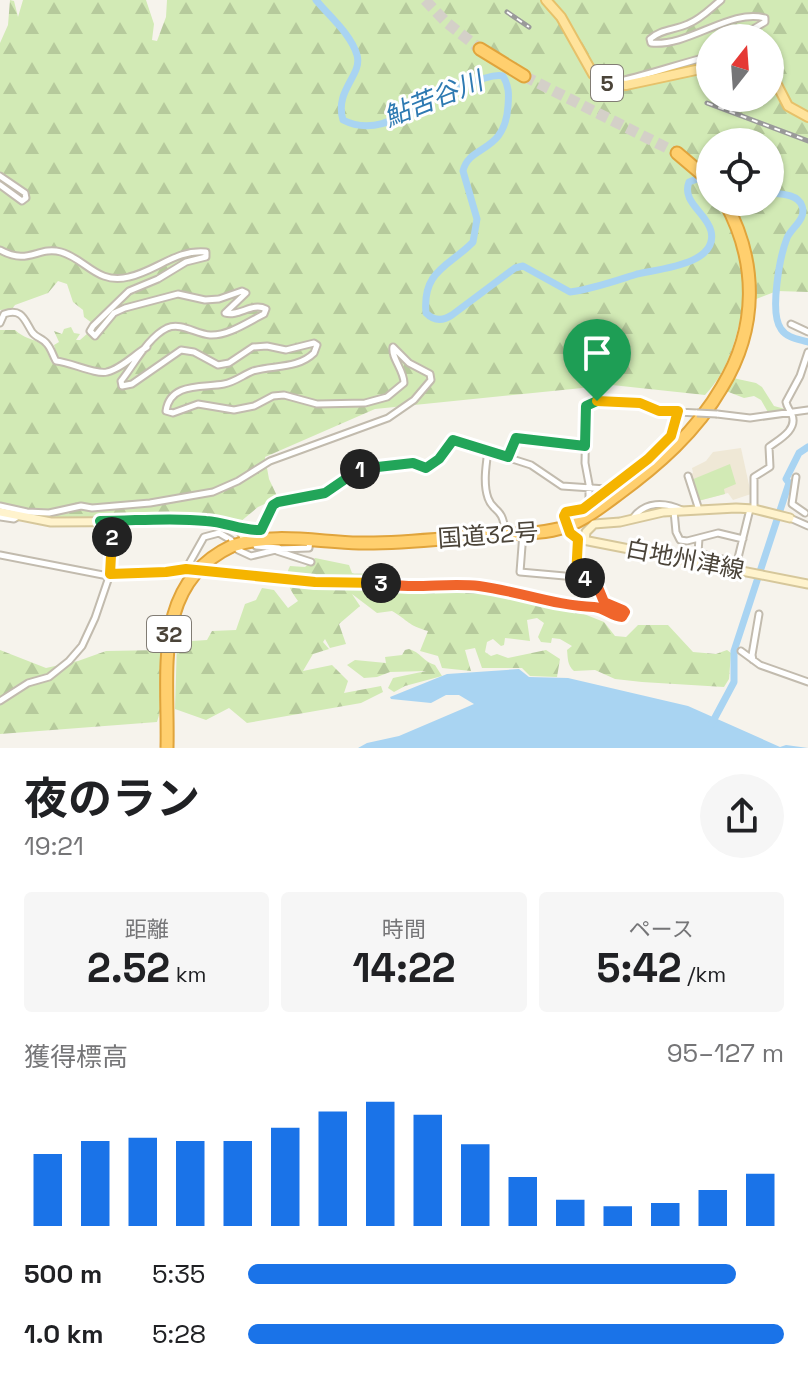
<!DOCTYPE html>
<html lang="ja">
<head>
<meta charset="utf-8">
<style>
	body { margin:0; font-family:"Space Grotesk","Noto Sans JP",sans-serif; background:#f6f6f6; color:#202124; height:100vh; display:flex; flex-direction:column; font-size:30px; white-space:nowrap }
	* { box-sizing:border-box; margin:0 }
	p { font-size:26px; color:#757577 }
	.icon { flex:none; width:44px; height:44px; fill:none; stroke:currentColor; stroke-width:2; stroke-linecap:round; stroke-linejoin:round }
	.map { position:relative; height:748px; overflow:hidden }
	.panel { display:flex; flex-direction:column; background:#fff; flex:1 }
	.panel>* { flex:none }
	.needle { width:52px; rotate:17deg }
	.fabs { position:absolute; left:696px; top:24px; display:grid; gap:16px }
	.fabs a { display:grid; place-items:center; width:88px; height:88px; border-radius:50%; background:#fff; box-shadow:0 2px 6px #0004; font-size:40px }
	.pin { position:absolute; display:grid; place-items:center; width:68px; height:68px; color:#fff; margin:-82px -34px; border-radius:50% 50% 50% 0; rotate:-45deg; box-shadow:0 0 8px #0007 }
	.pin .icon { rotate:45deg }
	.km { position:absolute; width:40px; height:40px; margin:-20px; border-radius:50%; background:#222; color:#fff; font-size:22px; line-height:40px; text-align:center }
	.round { display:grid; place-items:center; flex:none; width:84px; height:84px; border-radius:42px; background:#f6f6f6 }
	.overview { display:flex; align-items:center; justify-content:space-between; height:136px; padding:0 24px }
	h1 { font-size:44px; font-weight:700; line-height:60px }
	.figures { display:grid; grid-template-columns:repeat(3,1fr); gap:12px; height:136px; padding:8px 24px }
	.figures div { display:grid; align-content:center; border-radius:8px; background:#f6f6f6; text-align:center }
	.figures b { font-size:40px; font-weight:700 }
	.figures small { font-size:22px; font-weight:400 }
	.figures p { font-size:22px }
	.chart { height:224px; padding:16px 24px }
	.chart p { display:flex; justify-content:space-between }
	.chart svg { width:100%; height:144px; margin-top:8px; stroke:#1a73e8; stroke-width:6 }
	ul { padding:0 24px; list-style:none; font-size:26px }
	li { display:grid; grid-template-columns:128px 96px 1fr; align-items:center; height:60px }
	li i { height:20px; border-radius:10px; background:#1a73e8 }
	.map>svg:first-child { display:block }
	.education { fill:#efe8d6 }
	.forest { fill:url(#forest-firs); fill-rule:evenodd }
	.garden { fill:#d2eab5 }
	.water { fill:#a9d4f2 }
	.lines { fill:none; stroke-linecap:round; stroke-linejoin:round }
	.river { stroke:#a9d4f2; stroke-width:7 }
	.highway-tunnel { stroke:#d4d0c8; stroke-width:11; stroke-dasharray:11 5.5; stroke-linecap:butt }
	.street-casing { stroke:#c2bbae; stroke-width:9 }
	.secondary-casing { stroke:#d6c79b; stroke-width:11 }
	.primary-casing { stroke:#e6c16a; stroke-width:12 }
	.highway-casing { stroke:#e0a43c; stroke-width:15 }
	.street { stroke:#fff; stroke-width:5 }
	.secondary { stroke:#fff3cd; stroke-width:7 }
	.primary { stroke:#ffe39c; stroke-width:8 }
	.highway { stroke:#ffcf6e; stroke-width:11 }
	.rail-casing { stroke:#9a9a9a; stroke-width:5 }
	.rail { stroke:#fff; stroke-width:2; stroke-dasharray:6; stroke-linecap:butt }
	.street-bridge-casing { stroke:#c2bbae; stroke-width:9; stroke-linecap:butt }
	.highway-bridge-casing { stroke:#e0a43c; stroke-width:15; stroke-linecap:butt }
	.street-bridge { stroke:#fff; stroke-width:5 }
	.highway-bridge { stroke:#ffcf6e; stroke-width:11 }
	.split-1-casing { stroke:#fff; stroke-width:16 }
	.split-2-casing { stroke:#fff; stroke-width:16 }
	.split-3-casing { stroke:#fff; stroke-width:16 }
	.split-4-casing { stroke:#fff; stroke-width:16 }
	.split-5-casing { stroke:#fff; stroke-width:16 }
	.split-1 { stroke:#22a559; stroke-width:10 }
	.split-2 { stroke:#22a559; stroke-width:10 }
	.split-3 { stroke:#f5b400; stroke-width:10 }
	.split-4 { stroke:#f0652b; stroke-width:10 }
	.split-5 { stroke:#f5b400; stroke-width:10 }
	.labels { text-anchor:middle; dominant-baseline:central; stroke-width:6; stroke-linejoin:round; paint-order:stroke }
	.shield { fill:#fff; stroke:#817c74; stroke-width:2 }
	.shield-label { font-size:22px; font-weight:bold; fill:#4b4439 }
	.street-label { font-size:24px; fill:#4b4439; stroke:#fff }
	.water-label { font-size:26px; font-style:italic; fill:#2e7ab2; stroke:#fff }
</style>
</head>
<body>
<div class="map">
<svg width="808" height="748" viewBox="0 0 808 748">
	<defs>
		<pattern id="forest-firs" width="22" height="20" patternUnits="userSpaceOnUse" patternTransform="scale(2)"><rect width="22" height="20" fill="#d2eab5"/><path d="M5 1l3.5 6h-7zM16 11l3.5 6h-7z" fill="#b6ca9c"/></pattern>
	</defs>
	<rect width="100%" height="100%" fill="#f6f3ec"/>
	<path class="education" d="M741,448L751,494L733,500L728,493L698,501L689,475L693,473L692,468L706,461L713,452Z"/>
	<path class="forest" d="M10,0L14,1L18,17L23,0H146L154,24L152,40L157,41L166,17L167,0H808V292L777,291L743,304C737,337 729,370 705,395L612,385L375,409L265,457L269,479L278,498L258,507L240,522C161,513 79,527 0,509V330H15C33,346 44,334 51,362L59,365L54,345L59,342L54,331L62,334L64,329L71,327L74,333L80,334L76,340H80L96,326L84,317L83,310L73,302L67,284L58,281L48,293L15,305L12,309L0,310V43L8,25ZM710,38H770V98H710ZM710,142H770V202H710Z
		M733,378L756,383L762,387L774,406L785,409V413L769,414L761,400L754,396L744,398L726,391Z
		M315,558L349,565L352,573C363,576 373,570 384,573L376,581L408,589H447L520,598L584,614L604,622L615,636L626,637L638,625H668L693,652L716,654L727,650L731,653L729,679L724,687L642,682L615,679L595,670L574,671C567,665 568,658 567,650L572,646L560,639L552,638L551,643L541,642L538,637L544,623L537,618L527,620L530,641L505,638L504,645L501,646L493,639L487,642L485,652L491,656L497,654L508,658L546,650L560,659L557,677L530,676L522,668H482L475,648L465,650L471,671L442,668L438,656L420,651L428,631C407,625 409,621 392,611L377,613L352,594L360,606L339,624L346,644L330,648L325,639L323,642L329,649L313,654L303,671L332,665L348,681L344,693L381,686L383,692L361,703L247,723L229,708L206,720L175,709L177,642L207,640L212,631L236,630L245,604L256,600L262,588L274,590L288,608L298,601C290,590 283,579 290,566L305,567Z
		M409,649C420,652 424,662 435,665L442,676L405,686L394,692L388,688L393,678L426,671L390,672L377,677L364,678L347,665L355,660L386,663L385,657L402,655L405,650Z
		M0,650L46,668L78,661L106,651L162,650V705L157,722L0,734Z"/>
	<path class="garden" d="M730,464L736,484L724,489L725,494L698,501L691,480Z"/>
	<path class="water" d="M519,669L529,677L568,678L688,706L780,747L786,745L808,748H358L367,743L399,736L474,704L459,695H446L431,703L391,699L390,697L447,674Z"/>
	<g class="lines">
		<path class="river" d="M316,0C329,16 351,34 357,55C363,75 334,90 343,120C378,138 408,110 437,96C450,89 464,84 478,80C487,78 494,74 503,76C509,86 509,94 508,106C505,154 469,144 463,171L477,219L473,242C450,266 422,270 426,313C434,321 443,321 452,315L515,268L523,266L570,292C593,289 615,281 637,274C657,269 719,265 711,231C707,213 681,202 689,182L697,179L708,181
			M770,193C781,194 798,194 802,206C807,219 791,228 787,238C780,256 769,313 781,329C787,338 798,339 808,342
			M711,725L734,682V651L789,483L786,479L799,453L808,447"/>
		<path class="highway-tunnel" d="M425,0L446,22L480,49
			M524,76L677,153"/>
		<g class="street-casing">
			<path id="street" d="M721,0C710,9 701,19 688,24C675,30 661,29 650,39L651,43C689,47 731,8 765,18V22L738,38
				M619,85L620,81C651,74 679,64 710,56
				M0,176L25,193L26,198L22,201L0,185
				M0,250C29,266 37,246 61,252C86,259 97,285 129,277C156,271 177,249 206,252V257L186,262L158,279L129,291L93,326L90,331L95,336L114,313L125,308L178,294L205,300L219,299L242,291L246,293
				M0,323L4,314C22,308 24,319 32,332C36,338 43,338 47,344C51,348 53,356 56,361C70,362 96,375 107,372C121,369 135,354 147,347
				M791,324L808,332
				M717,414L750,418L808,410
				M488,451C486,465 483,484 488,498C493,513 503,506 505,532
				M508,457L516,438L585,446
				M688,476L699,510
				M796,477L792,504L805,513
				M589,504V484L585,463L586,406L588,403L611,400L640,403L659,411L697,413
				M0,506L27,512L49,513L81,506L92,508L150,503L213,492L238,481L270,461L388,418L414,400L431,380L430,374L409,363L393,347C391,358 404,370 404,383L387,397L365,403L317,404L284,395L273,396L254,406L234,410L198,404L173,413L166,411C170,382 203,388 224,384C235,382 243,375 253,371C273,365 298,369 314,353L317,345L314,343L286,350L267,346L253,347L229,363L218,365L194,352L181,350L132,384L122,386L121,381C134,365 148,337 167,328C181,322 196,334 210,335C228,336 248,322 264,314L266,309C252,302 239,317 225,313L246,293
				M754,509V477L770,467L769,447C778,440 798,430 792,415C790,410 787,407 786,402L800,376L808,352
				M674,511L676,532L680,540L687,541L718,533L743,539
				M0,517L14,519L17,517
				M633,518C645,501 665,502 682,510
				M790,518L808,526
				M568,526L564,516L568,510L578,511L583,509L648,459L671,436L678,411
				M240,530H261L273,505L278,502L325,493L360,469L413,463L426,468C439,461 442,449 453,440L531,465L562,486L606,489
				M523,533L520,572L576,577
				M699,538L698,553L731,561L730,567
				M255,540L256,546L279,548
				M238,550L251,556L280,549L309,548L310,541
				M277,551L311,562
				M0,555L108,576
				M737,562L750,509
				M186,569L204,537L219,533L231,540
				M110,574L166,572L186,569L285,580L367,584L376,581L396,586L476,585L573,607L596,608L616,617H622L623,610L604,602L595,580L576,577L578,539
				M741,651L760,665L808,682
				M753,660L752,655L759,614
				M0,701L28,683L49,677L69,661L82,646L95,618L110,574L113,530L103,527L101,522"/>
		</g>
		<g class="secondary-casing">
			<path id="secondary" d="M0,512L51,522L209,521L240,530L246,541
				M568,526L573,536L578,539L808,584
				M585,540L586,532L594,524L620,522L663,512L736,508L754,509L790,518"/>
		</g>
		<g class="primary-casing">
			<path id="primary" d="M546,0L561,17L593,74L605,82L626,85L710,67
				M770,71L788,106L808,117"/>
		</g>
		<g class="highway-casing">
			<path id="highway" d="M480,49L524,76
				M677,153L710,181
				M232,546C273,532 317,542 359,543C401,544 444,538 486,535C512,533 540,535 565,527C584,520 601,507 617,495C658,465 696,432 722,387C758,328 758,262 725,202"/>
		</g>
		<use href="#street" class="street"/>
		<use href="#secondary" class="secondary"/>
		<use href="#primary" class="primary"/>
		<use href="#highway" class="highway"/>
		<g class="rail-casing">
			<path id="rail" d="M507,12L529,27
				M707,103L808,141"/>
		</g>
		<use href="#rail" class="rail"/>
		<g class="street-bridge-casing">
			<path id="street-bridge" d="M697,413L717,414"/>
		</g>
		<g class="highway-bridge-casing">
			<path id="highway-bridge" d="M167,748C169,673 151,584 232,546"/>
		</g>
		<use href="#street-bridge" class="street-bridge"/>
		<use href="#highway-bridge" class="highway-bridge"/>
	</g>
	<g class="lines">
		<g class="split-1-casing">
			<path id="split-1" d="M360,469L413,463L426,468L439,459L453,440L508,457L516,438L585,446L586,406L597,401"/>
		</g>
		<g class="split-2-casing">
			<path id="split-2" d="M112,537L113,530L103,527L100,521C135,521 172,517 206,521C226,522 242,531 261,530L273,505L278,502L325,493L360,469"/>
		</g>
		<g class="split-3-casing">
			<path id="split-3" d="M112,537L110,574L166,572L186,569L315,582L381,583"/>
		</g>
		<g class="split-4-casing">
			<path id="split-4" d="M381,583C414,590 447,582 479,586C518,591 556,606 594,607C605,608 612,617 622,617L625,612L623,610L604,602L595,580L585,578"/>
		</g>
		<g class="split-5-casing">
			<path id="split-5" d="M585,578L576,577L578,539L570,533L564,516L566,512L583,509L648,459L671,436L678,411H659L640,403L597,401"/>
		</g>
		<use href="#split-1" class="split-1"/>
		<use href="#split-2" class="split-2"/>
		<use href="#split-3" class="split-3"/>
		<use href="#split-4" class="split-4"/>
		<use href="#split-5" class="split-5"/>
	</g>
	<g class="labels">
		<g class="shield">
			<rect x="591" y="65" width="32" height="36" rx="6"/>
			<rect x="147" y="616" width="44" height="36" rx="6"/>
		</g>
		<g class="shield-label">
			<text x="607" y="83">5</text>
			<text x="169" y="634">32</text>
		</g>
		<g class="street-label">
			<text transform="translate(488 535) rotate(-4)">国道32号</text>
			<text transform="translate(685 559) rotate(11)">白地州津線</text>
		</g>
		<g class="water-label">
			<text transform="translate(433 99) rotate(-22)">鮎苦谷川</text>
		</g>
	</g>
</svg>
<div class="fabs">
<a><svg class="needle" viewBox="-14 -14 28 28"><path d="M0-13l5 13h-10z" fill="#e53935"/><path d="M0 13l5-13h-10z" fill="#757577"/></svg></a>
<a><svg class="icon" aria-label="locate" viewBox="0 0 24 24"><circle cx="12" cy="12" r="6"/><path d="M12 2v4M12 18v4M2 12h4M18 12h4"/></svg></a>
</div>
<div class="pin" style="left:597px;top:401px;background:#1e9e55"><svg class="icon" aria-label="arrive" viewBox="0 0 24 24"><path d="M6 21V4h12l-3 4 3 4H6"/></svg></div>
<b class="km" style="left:360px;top:469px">1</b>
<b class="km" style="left:112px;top:537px">2</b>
<b class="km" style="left:381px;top:583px">3</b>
<b class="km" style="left:585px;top:578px">4</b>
</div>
<section class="panel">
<div class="overview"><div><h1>夜のラン</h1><p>19:21</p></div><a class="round"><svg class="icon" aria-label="share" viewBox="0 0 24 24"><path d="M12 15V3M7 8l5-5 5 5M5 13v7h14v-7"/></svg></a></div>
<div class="figures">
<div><p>距離</p><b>2.52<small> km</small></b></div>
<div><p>時間</p><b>14:22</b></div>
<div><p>ペース</p><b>5:42<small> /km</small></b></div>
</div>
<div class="chart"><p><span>獲得標高</span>95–127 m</p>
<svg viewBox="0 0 160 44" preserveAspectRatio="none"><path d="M5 44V22M15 44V18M25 44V17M35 44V18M45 44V18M55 44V14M65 44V9M75 44V6M85 44V10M95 44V19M105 44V29M115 44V36M125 44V38M135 44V37M145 44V33M155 44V28"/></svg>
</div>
<ul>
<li><b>500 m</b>5:35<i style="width:91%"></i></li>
<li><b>1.0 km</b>5:28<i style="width:100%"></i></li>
</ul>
</section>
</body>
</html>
